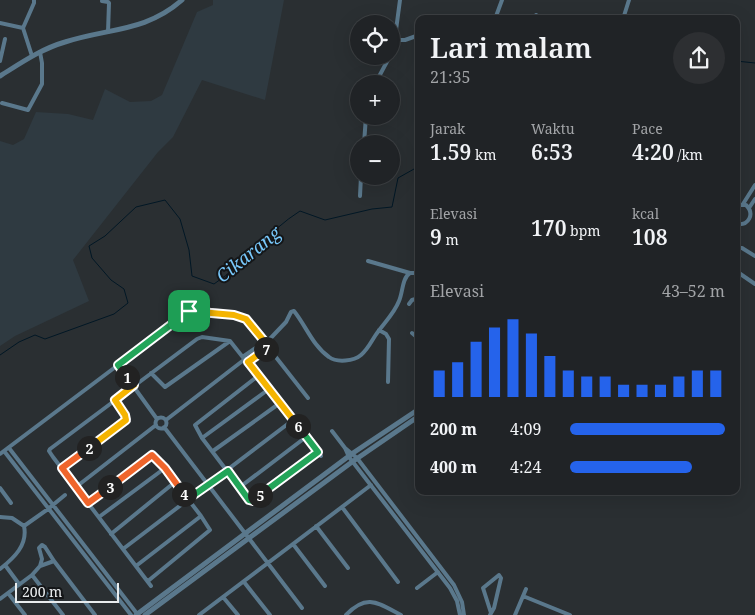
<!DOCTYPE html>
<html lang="id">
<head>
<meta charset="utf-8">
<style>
	body { margin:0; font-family:"Noto Serif",serif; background:#2d2f32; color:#f1f3f6; height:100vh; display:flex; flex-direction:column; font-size:19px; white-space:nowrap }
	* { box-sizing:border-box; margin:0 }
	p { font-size:16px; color:#a2a4a7 }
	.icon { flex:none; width:28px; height:28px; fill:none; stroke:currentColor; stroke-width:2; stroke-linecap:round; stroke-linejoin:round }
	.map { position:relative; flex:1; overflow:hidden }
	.drawer { position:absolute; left:415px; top:15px; width:325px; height:480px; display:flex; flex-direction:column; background:#202326; border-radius:10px; box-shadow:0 5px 20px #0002,0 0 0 1px #3d4043 }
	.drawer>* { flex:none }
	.tools { position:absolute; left:350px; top:15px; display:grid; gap:10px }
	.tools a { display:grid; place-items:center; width:50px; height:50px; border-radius:50%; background:#202326; box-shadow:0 5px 20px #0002,0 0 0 1px #3d4043; font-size:25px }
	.scale { position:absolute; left:15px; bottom:12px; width:104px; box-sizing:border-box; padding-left:5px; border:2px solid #e9ecee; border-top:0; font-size:14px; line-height:18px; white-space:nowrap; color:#e9ecee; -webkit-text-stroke:4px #141618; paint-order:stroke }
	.pin { position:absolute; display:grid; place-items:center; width:42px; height:42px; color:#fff; margin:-21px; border-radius:10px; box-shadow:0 2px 8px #0006 }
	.km { position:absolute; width:25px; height:25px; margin:-12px; border-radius:50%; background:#222; color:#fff; font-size:14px; line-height:25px; text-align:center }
	.round { display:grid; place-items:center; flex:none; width:52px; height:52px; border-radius:26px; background:#2d2f32 }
	.headline { display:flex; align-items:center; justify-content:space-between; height:85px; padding:0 15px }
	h1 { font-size:28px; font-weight:600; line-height:38px }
	.figures { display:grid; grid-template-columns:repeat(3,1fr); gap:8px; height:85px; padding:5px 15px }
	.figures div { display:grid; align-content:center }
	.figures b { font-size:21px; font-weight:600 }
	.figures small { font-size:14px; font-weight:400 }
	.figures p { font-size:14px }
	.chart { height:140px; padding:10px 15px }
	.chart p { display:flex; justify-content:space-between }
	.chart svg { width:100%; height:90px; margin-top:5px; stroke:#2563eb; stroke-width:6 }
	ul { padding:0 15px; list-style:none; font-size:16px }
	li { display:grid; grid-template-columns:80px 60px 1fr; align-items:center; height:38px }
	li i { height:12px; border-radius:6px; background:#2563eb }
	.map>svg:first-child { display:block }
	.built { fill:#2f3a41 }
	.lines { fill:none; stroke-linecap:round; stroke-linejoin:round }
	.stream { stroke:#011725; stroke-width:1 }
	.minor { stroke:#5a788c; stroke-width:4 }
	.tertiary { stroke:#5a788c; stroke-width:5 }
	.split-1-casing { stroke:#fff; stroke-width:10 }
	.split-2-casing { stroke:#fff; stroke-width:10 }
	.split-3-casing { stroke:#fff; stroke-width:10 }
	.split-4-casing { stroke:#fff; stroke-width:10 }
	.split-5-casing { stroke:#fff; stroke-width:10 }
	.split-6-casing { stroke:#fff; stroke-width:10 }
	.split-7-casing { stroke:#fff; stroke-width:10 }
	.split-8-casing { stroke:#fff; stroke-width:10 }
	.split-1 { stroke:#22a559; stroke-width:6 }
	.split-2 { stroke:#f5b400; stroke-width:6 }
	.split-3 { stroke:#f0652b; stroke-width:6 }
	.split-4 { stroke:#f0652b; stroke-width:6 }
	.split-5 { stroke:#22a559; stroke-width:6 }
	.split-6 { stroke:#22a559; stroke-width:6 }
	.split-7 { stroke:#f5b400; stroke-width:6 }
	.split-8 { stroke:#f5b400; stroke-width:6 }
	.labels { text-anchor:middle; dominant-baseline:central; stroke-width:4; stroke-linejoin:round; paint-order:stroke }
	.water-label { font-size:18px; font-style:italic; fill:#78c8fb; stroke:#141618 }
</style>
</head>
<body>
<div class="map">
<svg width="755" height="615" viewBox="0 0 755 615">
	<rect width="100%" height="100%" fill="#2a2f32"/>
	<path class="built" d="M213,0H284L265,100L202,80L173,137L158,152L73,260L89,301L15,336L0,346V141L13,145L24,139L36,112L68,114L93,120L105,89L130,102L151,101L162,95L197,12L213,5Z"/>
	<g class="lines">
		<path class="stream" d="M736,61L755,63
			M0,355L19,342L35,335L45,339L114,314L128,303L124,289L111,280L92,258L89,246L105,236L136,207L165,200L180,219L189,250L192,276L214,284C246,263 268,231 300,211L325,220L372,209L392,207L398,178L414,169H419"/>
		<path class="minor" d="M400,0L396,30L397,40H405L419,35
			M102,1L108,2L109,3L108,32
			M472,19L473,18
			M495,19L502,0
			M535,19L536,15
			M623,19L629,0
			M0,23L23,28
			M391,53L397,40
			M32,56L23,28L34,3V0
			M0,61L5,39
			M375,84L390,56
			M2,103L28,110L42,84V63L40,52
			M364,144L366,116
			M360,196L361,176
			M743,204L755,185
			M736,205H746C755,214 749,226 736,224
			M749,208L755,199
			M736,248H742L755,256
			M368,261L410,273
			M736,271L755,284
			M409,304L412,300L419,298
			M379,330L386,334L389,339L388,382
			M412,333L419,339
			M266,343L286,322L291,312L294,311C306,326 313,346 329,357C337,363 354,361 361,355C368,349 371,342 375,336C383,324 394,314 399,301C403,292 402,278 410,273H419
			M244,356L264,342
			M248,362L269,347
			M118,365L157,419
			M151,373L165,387L230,341
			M258,376L195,425L202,438L249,500L253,501L318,452
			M155.5 423a5.5 5.5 0 1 1 11 0a5.5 5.5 0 1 1-11 0Z
			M166,420L245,359
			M164,427L302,608
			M332,431L345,448L349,457L450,588L457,601L460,615
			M202,438L269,389
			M9,448L138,615
			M345,448L357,458L454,585L462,602L464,615
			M4,451L131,615
			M213,451L280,403
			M0,454L191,310L234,315L246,319L308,398
			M62,468L126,420L125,415L115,400
			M76,487L156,425
			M240,487L306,437
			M0,488L11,503
			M88,503L151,456L154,455L201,516L210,530L148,581
			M342,507L398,582
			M0,517L12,518L24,526C28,545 14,558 0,569
			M99,517L165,468
			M24,526L48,509L65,495
			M316,526L348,568
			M111,534L175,482
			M293,544L325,586
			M123,549L293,420
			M5,565L19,584
			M40,566L42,559L39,548L42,545L45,547L54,561
			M136,566L201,516
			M32,575L63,615
			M244,582L270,615
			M151,586L53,457L49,451L50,449L197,339L202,337L230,341L321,456
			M417,588L438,572
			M8,593L25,615
			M523,596L570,615
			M223,597L238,615
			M0,599L32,575L40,566L54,561L95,615
			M199,615L371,485
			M346,615C367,593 378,603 401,615
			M490,615L494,608L501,578L499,575L483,588L491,613
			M515,615L526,589"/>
		<path class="tertiary" d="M0,76C21,63 41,49 65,42C108,28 146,32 182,0
			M136,615L353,453L419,409
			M145,615L352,462L419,416"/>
	</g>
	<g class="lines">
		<g class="split-1-casing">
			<path id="split-1" d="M127,377L118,365L189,311"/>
		</g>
		<g class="split-2-casing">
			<path id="split-2" d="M89,448L126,420L125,415L115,400L134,385L127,377"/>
		</g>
		<g class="split-3-casing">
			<path id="split-3" d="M89,448L62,468L88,503L110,487"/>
		</g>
		<g class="split-4-casing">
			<path id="split-4" d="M110,487L152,455L165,468L184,494"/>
		</g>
		<g class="split-5-casing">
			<path id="split-5" d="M184,494L188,499L228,471L249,500L253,501L260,495"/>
		</g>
		<g class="split-6-casing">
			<path id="split-6" d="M260,495L318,452L298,426"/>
		</g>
		<g class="split-7-casing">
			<path id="split-7" d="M266,349L248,362L298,426"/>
		</g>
		<g class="split-8-casing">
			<path id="split-8" d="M189,311L234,315L246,319L269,347L266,349"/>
		</g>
		<use href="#split-1" class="split-1"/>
		<use href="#split-2" class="split-2"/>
		<use href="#split-3" class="split-3"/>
		<use href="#split-4" class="split-4"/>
		<use href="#split-5" class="split-5"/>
		<use href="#split-6" class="split-6"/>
		<use href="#split-7" class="split-7"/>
		<use href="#split-8" class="split-8"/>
	</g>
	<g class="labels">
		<g class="water-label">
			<text transform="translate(248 254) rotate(-39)">Cikarang</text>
		</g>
	</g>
</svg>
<div class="tools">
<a><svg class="icon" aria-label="locate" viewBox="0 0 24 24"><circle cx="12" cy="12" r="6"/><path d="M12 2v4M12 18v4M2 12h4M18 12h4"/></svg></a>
<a>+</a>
<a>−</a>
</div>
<div class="scale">200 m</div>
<div class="pin" style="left:189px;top:311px;background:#1e9e55"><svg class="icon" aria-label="arrive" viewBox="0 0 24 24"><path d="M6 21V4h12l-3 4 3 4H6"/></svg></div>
<b class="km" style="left:127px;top:377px">1</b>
<b class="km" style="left:89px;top:448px">2</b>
<b class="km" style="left:110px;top:487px">3</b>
<b class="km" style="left:184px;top:494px">4</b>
<b class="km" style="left:260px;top:495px">5</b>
<b class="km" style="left:298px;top:426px">6</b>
<b class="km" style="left:266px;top:349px">7</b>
<section class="drawer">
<div class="headline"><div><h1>Lari malam</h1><p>21:35</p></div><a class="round"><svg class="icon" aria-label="share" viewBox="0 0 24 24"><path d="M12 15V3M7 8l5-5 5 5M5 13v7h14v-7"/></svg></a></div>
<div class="figures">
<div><p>Jarak</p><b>1.59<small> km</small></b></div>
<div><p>Waktu</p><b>6:53</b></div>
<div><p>Pace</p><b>4:20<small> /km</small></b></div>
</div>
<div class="figures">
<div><p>Elevasi</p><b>9<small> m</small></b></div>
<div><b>170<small> bpm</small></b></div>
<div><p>kcal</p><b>108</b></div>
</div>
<div class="chart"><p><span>Elevasi</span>43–52 m</p>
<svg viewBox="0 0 160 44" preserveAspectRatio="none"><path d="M5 44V31M15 44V27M25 44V17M35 44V10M45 44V6M55 44V13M65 44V24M75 44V31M85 44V34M95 44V34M105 44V38M115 44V38M125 44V38M135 44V34M145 44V31M155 44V31"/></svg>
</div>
<ul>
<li><b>200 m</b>4:09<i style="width:100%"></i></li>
<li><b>400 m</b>4:24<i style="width:79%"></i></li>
</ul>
</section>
</div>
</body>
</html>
